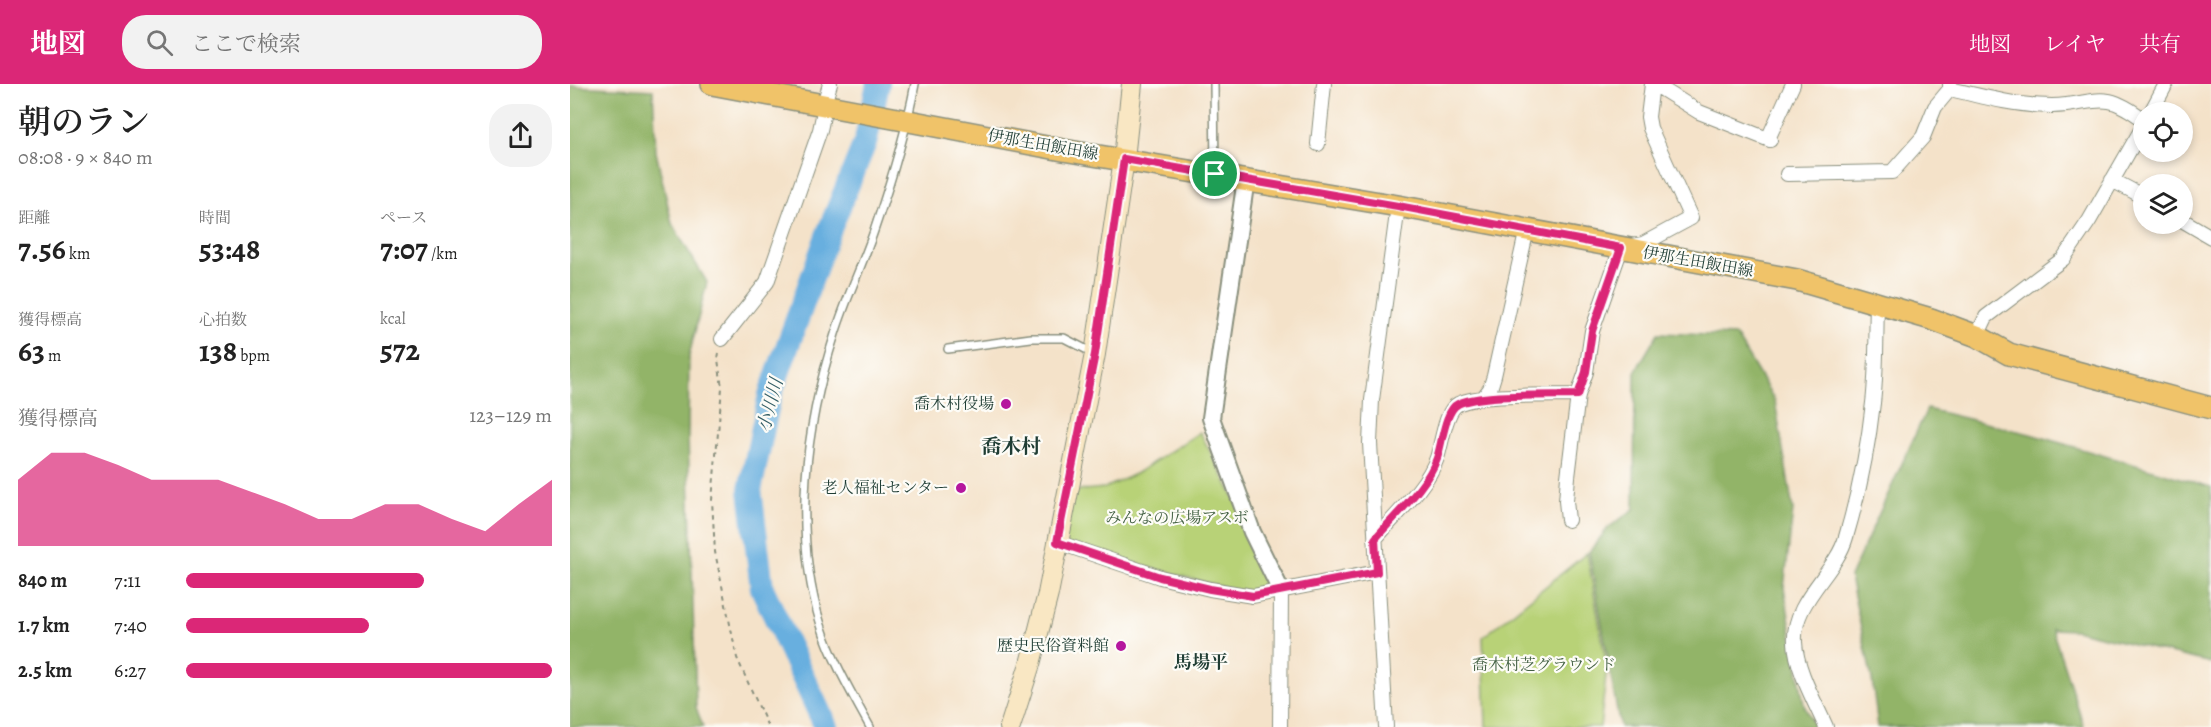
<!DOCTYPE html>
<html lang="ja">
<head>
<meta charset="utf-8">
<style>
	body { margin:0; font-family:Alegreya,"Noto Serif JP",serif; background:#f2f2f2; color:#222; height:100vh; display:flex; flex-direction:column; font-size:22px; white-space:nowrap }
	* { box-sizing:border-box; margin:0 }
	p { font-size:20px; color:#767676 }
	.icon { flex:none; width:33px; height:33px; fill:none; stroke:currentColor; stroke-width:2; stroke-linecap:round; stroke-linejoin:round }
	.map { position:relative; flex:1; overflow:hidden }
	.side { display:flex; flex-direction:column; background:#fff; width:570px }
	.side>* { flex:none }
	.tools { position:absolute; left:1563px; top:18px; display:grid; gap:12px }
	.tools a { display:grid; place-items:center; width:60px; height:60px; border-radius:50%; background:#fff; box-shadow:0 3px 9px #0003; font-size:30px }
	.pin { position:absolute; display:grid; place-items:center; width:51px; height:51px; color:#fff; margin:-26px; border:3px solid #fff; border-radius:50%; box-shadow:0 2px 6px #0007 }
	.round { display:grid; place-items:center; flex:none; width:63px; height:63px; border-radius:24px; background:#f2f2f2 }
	.summary { display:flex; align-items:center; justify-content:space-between; height:102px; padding:0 18px }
	h1 { font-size:33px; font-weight:600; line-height:45px }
	.stats { display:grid; grid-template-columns:repeat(3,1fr); gap:9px; height:102px; padding:6px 18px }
	.stats div { display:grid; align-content:center }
	.stats b { font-size:30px; font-weight:600 }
	.stats small { font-size:16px; font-weight:400 }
	.stats p { font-size:16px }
	.chart { height:168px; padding:12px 18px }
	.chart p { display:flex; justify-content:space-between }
	.chart svg { width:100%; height:108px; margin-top:6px; fill:#db2777; opacity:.7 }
	ul { padding:0 18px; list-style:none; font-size:20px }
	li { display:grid; grid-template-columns:96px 72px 1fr; align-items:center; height:45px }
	li i { height:15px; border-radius:8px; background:#db2777 }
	header { display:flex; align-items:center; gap:36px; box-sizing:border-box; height:84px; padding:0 30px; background:#db2777; color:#fff }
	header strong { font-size:28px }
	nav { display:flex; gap:33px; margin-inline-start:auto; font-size:21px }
	.search { width:420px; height:54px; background:#f2f2f2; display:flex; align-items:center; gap:15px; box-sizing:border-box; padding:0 21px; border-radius:24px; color:#767676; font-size:22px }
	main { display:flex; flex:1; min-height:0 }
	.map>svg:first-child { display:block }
	.green { fill:#b8d277; stroke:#6c8856; stroke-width:1.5 }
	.forest { fill:#92b468; stroke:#58784e; stroke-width:1.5 }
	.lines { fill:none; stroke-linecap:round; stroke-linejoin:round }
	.river { stroke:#67afdf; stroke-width:24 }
	.service-casing { stroke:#8a907e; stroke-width:10 }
	.minor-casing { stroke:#8a907e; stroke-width:16 }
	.tertiary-casing { stroke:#8a907e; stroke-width:20 }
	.secondary-casing { stroke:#8a907e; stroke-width:22 }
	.primary-casing { stroke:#8a907e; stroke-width:24 }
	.path { stroke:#8a907e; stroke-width:2; stroke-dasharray:4.5 4.5; stroke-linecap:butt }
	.service { stroke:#fff; stroke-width:7 }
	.minor { stroke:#fff; stroke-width:14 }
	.tertiary { stroke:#fff; stroke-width:16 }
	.secondary { stroke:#f9e7c3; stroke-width:20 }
	.primary { stroke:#f0c369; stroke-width:21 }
	.route-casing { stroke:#fff; stroke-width:12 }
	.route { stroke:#db2777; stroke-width:8 }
	.poi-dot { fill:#b5179e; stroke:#fdfcf7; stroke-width:2 }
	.labels { text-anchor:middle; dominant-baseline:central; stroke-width:4.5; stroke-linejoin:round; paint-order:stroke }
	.street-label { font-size:16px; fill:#1f3d34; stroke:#fdfcf7 }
	.poi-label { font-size:16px; fill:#1f3d34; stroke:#fdfcf7; text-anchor:end }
	.park-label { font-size:16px; fill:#456245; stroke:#fdfcf7 }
	.water-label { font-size:18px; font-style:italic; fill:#355f67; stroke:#fdfcf7 }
	.neighbourhood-label { font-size:18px; font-weight:bold; fill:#1f3d34; stroke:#fdfcf7 }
	.quarter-label { font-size:20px; font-weight:bold; fill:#1f3d34; stroke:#fdfcf7 }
</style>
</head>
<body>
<header>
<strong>地図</strong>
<div class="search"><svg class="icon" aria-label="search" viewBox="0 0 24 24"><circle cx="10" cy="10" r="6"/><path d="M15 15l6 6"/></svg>ここで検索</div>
<nav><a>地図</a><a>レイヤ</a><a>共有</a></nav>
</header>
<main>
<section class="side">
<div class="summary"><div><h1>朝のラン</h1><p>08:08 · 9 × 840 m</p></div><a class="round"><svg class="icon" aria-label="share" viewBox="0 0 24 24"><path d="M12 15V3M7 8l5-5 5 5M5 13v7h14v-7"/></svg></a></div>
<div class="stats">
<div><p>距離</p><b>7.56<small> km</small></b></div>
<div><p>時間</p><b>53:48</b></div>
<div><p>ペース</p><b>7:07<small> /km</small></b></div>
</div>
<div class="stats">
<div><p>獲得標高</p><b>63<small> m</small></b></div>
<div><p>心拍数</p><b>138<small> bpm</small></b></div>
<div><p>kcal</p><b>572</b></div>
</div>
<div class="chart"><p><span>獲得標高</span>123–129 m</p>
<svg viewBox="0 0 160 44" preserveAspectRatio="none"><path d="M0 44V17L10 6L20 6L30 11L40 17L50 17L60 17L70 22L80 27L90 33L100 33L110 27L120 27L130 33L140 38L150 27L160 17V44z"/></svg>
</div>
<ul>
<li><b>840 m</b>7:11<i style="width:65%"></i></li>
<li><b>1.7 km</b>7:40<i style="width:50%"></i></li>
<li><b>2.5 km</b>6:27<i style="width:100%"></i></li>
</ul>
</section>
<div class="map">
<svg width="1641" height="643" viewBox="0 0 1641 643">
	<rect width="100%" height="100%" fill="#fdfcf7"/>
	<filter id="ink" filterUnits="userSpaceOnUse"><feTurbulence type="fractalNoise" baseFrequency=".0167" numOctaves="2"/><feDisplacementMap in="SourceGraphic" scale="12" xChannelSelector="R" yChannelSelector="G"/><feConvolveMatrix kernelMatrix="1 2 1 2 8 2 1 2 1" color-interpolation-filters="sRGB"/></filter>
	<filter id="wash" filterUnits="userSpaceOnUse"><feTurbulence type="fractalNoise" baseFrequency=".008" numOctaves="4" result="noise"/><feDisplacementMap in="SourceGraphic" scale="24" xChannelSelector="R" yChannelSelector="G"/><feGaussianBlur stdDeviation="1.35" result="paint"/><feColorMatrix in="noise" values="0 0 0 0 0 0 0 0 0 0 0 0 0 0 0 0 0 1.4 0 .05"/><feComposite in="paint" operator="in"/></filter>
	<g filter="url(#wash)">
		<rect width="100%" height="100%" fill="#f4e2c9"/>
		<path class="green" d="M630,348L682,448L707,505L681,511L487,458L503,407L535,404L567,389Z
			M1017,469L1037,583L1030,643H916L913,553Z"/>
		<path class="forest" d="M0,2L83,6L86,68L102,140L137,198L119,272L118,352L126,623L133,643H0Z
			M1088,249L1166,252L1205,317L1223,426L1214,504L1234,621L1245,643H1050L1019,468L1038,444L1064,425L1065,288Z
			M1357,325L1460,350L1641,403V579L1505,546L1482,545L1514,643H1308L1302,595L1280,493Z"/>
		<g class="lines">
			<path class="river" d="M256,643L192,504L180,406L200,311L257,152L296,56L308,0"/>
		</g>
	</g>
	<g filter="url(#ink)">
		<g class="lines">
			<g class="service-casing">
				<path id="service" d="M644,0L645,87
					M378,265L461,254H494L523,269
					M300,643C282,610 262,576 251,541C222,447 235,342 265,250C276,214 293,180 305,144C321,97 336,49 345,0"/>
			</g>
			<g class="minor-casing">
				<path id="minor" d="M1084,0L1129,28L1200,56
					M1380,0V5C1413,13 1448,22 1482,22C1527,21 1531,3 1574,36
					M254,20L260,0
					M1581,28L1596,0
					M1198,55L1223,0
					M748,60L754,0
					M1217,90L1322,88L1353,53L1365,23L1380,5
					M1542,96L1574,113
					M1612,136L1641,153
					M1407,252L1416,233L1493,175L1519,137L1574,41
					M152,255L197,198L250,46L253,32
					M913,314L920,305L924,292L957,145
					M998,436L996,417L998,393L1008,311L1016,288L1022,247L1051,164L1073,160L1121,134L1080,44L1078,33L1082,0
					M805,455C825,431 857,403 867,374C872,360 875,326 888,320C909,309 982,312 1008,311
					M487,458L590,493L640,505L683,512L807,488
					M710,643L711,507
					M816,643L800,359L802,316L828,122
					M1256,643C1245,618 1226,585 1225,558C1222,517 1266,489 1276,453C1289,409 1298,364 1303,319C1307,286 1306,251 1307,218"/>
			</g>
			<g class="tertiary-casing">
				<path id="tertiary" d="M676,95L641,334L682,448L711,507"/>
			</g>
			<g class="secondary-casing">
				<path id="secondary" d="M440,643L460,580L478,510L525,270L554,75L562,0"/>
			</g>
			<g class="primary-casing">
				<path id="primary" d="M142,0L493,66L828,122L1227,196L1361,235L1407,252L1439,270L1641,324"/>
			</g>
			<path class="path" d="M149,269L148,275L152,304L142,416L145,468L167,574L198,643"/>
			<use href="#service" class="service"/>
			<use href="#minor" class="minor"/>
			<use href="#tertiary" class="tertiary"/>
			<use href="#secondary" class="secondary"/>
			<use href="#primary" class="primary"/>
		</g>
	</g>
	<g class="lines" filter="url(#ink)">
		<g class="route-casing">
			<path id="route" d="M554,75L828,122L1051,164L1022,247L1016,288L1008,311C982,312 909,309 888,320C875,326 872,360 867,374C857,403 825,431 805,455L807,488L683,512L640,505L590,493L487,458L525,270Z"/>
		</g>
		<use href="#route" class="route"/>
	</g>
	<g class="poi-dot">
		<circle cx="436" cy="320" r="6"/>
		<circle cx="391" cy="404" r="6"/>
		<circle cx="551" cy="562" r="6"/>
	</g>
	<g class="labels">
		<g class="street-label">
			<text transform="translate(473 61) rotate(10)">伊那生田飯田線</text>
			<text transform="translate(1128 178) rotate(10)">伊那生田飯田線</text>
		</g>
		<g class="poi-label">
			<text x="424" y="320">喬木村役場</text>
			<text x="379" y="404">老人福祉センター</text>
			<text x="539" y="562">歴史民俗資料館</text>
		</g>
		<g class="park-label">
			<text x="607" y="434">みんなの広場アスボ</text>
			<text x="974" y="581">喬木村芝グラウンド</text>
		</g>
		<g class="water-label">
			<text transform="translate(200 321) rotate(-75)">小川川</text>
		</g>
		<g class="neighbourhood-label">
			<text x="631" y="578">馬場平</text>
		</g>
		<g class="quarter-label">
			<text x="441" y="362">喬木村</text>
		</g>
	</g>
</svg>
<div class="tools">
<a><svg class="icon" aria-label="locate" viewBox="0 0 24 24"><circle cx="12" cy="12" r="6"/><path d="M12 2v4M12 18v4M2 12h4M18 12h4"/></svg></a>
<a><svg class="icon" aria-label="layers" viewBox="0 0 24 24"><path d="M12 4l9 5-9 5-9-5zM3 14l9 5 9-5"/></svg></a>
</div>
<div class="pin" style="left:645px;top:90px;background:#1e9e55"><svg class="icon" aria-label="arrive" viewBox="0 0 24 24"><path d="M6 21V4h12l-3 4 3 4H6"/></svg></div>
</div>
</main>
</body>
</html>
